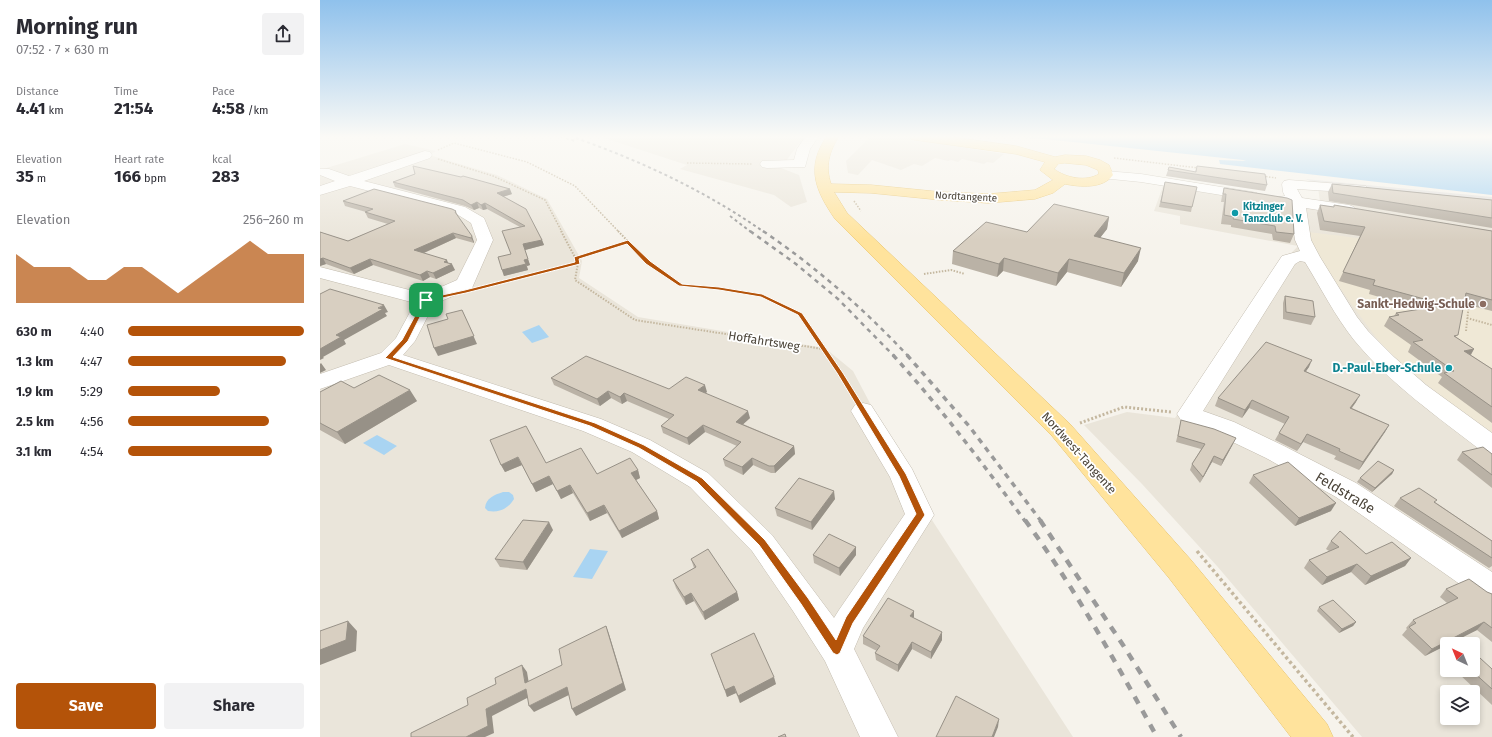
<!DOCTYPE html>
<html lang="en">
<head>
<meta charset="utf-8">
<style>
	body { margin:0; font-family:"Fira Sans",sans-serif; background:#f2f2f3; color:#2b2b33; height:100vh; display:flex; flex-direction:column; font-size:15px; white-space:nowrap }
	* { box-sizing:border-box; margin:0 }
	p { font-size:13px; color:#7c7c81 }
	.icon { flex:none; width:22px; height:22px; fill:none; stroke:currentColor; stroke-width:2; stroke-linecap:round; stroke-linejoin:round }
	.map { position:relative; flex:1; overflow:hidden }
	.side { display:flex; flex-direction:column; background:#fff; width:320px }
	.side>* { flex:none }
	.needle { width:26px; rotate:317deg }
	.buttons { position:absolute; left:1120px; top:637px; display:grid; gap:8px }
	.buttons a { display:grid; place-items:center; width:40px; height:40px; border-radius:4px; background:#fff; box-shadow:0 2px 6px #0003; font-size:20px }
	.pin { position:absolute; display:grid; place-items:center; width:34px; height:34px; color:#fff; margin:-17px; border-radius:8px; box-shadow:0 2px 6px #0006 }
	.round { display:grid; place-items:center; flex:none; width:42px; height:42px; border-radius:4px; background:#f2f2f3 }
	.summary { display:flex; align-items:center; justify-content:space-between; height:68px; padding:0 16px }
	h1 { font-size:22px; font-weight:700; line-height:30px }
	.figures { display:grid; grid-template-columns:repeat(3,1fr); gap:6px; height:68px; padding:4px 16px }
	.figures div { display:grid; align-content:center }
	.figures b { font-size:17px; font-weight:700 }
	.figures small { font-size:11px; font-weight:400 }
	.figures p { font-size:11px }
	.chart { height:112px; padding:8px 16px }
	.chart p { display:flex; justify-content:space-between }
	.chart svg { width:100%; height:72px; margin-top:4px; fill:#b45309; opacity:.7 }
	.action { display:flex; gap:8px; margin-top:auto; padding:8px 16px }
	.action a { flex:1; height:46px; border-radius:4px; background:#b45309; color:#fff; font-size:16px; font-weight:700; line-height:46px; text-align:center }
	.action a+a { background:#f2f2f3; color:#2b2b33 }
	ul { padding:0 16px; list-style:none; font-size:13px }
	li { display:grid; grid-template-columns:64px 48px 1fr; align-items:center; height:30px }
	li i { height:10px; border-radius:5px; background:#b45309 }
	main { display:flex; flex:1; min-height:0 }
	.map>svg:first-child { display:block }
	.residential { fill:#eae5da; fill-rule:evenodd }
	.education { fill:#efe8d6 }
	.parking { fill:#e5e3e0 }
	.water { fill:#a9d4f2 }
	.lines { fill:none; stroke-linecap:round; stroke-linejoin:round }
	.minor-casing { stroke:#c2bbae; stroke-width:1 }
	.major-casing { stroke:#e6c16a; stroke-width:1 }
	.path-far3 { stroke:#c4b79f; stroke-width:1.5; stroke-dasharray:1.5 1.5; stroke-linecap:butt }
	.path-far2 { stroke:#c4b79f; stroke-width:2; stroke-dasharray:1.5 1.5; stroke-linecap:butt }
	.path-far1 { stroke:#c4b79f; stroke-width:3; stroke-dasharray:2 2; stroke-linecap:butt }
	.path { stroke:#c4b79f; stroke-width:3.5; stroke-dasharray:3 3; stroke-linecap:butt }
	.minor { fill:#fff; fill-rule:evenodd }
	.major { fill:#ffe39c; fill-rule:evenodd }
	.rail-far3 { stroke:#9a9a9a; stroke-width:2; stroke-dasharray:3 3; stroke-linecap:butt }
	.rail-far2 { stroke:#9a9a9a; stroke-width:2.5; stroke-dasharray:4.5 4.5; stroke-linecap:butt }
	.rail-far1 { stroke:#9a9a9a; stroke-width:3.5; stroke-dasharray:5.5 5.5; stroke-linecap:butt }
	.rail { stroke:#9a9a9a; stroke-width:4.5; stroke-dasharray:8 8; stroke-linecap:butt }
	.wall { fill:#bab2a6 }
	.shaded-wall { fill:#979187 }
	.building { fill:#d8cfc1; stroke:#979187 }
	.route { fill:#b45309; stroke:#fff; fill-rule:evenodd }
	.culture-dot { fill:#0f9aa8; stroke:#fff; stroke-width:1.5 }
	.education-dot { fill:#8d6e63; stroke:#fff; stroke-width:1.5 }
	.labels { text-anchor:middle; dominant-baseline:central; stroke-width:3.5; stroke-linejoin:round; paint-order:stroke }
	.far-street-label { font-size:10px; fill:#4b4439; stroke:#fff }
	.far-culture-label { font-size:10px; font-weight:bold; fill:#0d838f; stroke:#fff; text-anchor:start }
	.education-label { font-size:12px; font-weight:bold; fill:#785e54; stroke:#fff; text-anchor:end }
	.street-label { font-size:12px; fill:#4b4439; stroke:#fff }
	.culture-label { font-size:12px; font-weight:bold; fill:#0d838f; stroke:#fff; text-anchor:end }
	.near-street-label { font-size:14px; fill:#4b4439; stroke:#fff }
</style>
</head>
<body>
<main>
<section class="side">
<div class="summary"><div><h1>Morning run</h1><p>07:52 · 7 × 630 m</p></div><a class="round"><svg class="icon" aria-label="share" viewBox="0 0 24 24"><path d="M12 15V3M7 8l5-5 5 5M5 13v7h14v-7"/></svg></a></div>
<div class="figures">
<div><p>Distance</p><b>4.41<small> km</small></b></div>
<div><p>Time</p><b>21:54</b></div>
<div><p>Pace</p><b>4:58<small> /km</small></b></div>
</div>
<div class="figures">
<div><p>Elevation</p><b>35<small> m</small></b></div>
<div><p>Heart rate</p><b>166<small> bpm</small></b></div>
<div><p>kcal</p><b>283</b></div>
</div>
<div class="chart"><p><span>Elevation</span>256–260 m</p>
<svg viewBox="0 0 160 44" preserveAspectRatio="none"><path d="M0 44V14L10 22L20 22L30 22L40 30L50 30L60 22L70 22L80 30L90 38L100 30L110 22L120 14L130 6L140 14L150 14L160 14V44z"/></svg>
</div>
<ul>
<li><b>630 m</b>4:40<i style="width:100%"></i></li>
<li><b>1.3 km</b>4:47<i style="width:90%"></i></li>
<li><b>1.9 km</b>5:29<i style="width:52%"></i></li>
<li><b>2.5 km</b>4:56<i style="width:80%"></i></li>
<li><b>3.1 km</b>4:54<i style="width:82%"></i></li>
</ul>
<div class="action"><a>Save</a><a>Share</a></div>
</section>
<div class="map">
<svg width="1172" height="737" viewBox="0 0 1172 737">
	<rect width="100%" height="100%" fill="#f6f3ec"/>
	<path class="residential" d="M278,136H487L477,146L461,168L479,175L487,202L471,207L454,195L360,169L367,165Z
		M551,136H572L684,154L673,163L667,162L664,164L642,159L638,162L631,160L628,161L615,158L602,166L594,164L581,170L552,160L538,175L528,173L526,161Z
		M85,144L116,151L109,155L177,175L227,199L262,261L259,278L318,317L505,348L533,371L610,517L753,737H0V170Z
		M843,186L1001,210L998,187L1172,205V737H1042L897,566L822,484L764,425L807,412L855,418L964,261L978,246L860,224V216L834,211ZM1127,644H1153V670H1127ZM1127,692H1153V718H1127Z"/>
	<path class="education" d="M988,232L1038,238L1172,265V435L1120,396L1064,348L1037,312L994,251Z"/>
	<path class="parking" d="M985,179L1172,197V201L996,183Z"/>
	<path class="water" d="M680,136H1172V195L900,164L899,160L926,161L923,160L724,139Z
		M219,325L229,337L212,343L202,332Z
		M57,435L77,446L64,455L43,443Z
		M183,492H189L193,495L194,499C188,509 179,513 168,511L165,508C166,498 174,495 183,492Z
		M270,549L288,551L272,579L253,577Z"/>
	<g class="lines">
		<g class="minor-casing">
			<path id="minor" d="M486,136H499L490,149L485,167L447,168L442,167L440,164L442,161L474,160L477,149Z
				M105,151L110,152L112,155L110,158L44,181L145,207L164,218L173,240L152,288L114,304L95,341L83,355L281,419L330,440L388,473L452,535L514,618L519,610L585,514L570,477L531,411L535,405L543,403L551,405L592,469L614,515L543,628L534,649L578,737H540L505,661L473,611L432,551L370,487L312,452L263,431L69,365L0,389V374L61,353L76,338L95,303L0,278V267L105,294L137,280L157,240L151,223L135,213L30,186L0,195V186L15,181L0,175V169H9L29,176Z
				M786,171L821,174L932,192L937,193L939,196L937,199L932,200L821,182L781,178L779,175L781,172Z
				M969,180L1046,186L1048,189L1046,192L1041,193L977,189L982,198L1029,205L1034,207L1037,210L1034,213L1029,215L986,208L991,240L1000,257L1037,317L1048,331L1074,357L1106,385L1172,433V455L1163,452C1118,417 1070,384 1034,340C1015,316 1001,288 985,262L980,261L975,264L883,411L914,422L964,446L1036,483L1172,572V603L1161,599L1016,497L946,458L896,434L861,420L857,414L962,256L980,251L975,240L970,205L959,203L956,200L959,197L965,196L963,192L962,184L964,181Z"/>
		</g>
		<g class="major-casing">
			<path id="major" d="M507,136H519C509,152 505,166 511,184L551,185L621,192L668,194L715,190L733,180L720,170L725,162L696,154L595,140L591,139L589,136H625L696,146L735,157L745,155L766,156L780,160L789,165L793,175C783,189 760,187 745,184L733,193L715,199L668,203L621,200L551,193L514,192L527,213L750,424L871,560L1007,724L1013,737H971L849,578L732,436L515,219C496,191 485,168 507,136ZM745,163L766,165L778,170L779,174C766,182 746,178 734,169L738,164Z"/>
		</g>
		<path class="path-far3" d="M118,150L134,143L207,162L255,186L299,232
			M794,158L879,168
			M118,159L173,176L225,200L242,232
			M367,163L433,164
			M943,176L956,178
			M534,201L541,211"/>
		<path class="path-far2" d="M241,231L258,263
			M298,231L328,262L361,285L399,288L442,295L480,314L503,349
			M256,258L308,242
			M604,274L631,270L645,274
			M162,288L258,263L255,280L315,320L503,349L508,356
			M1147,318L1172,325
			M1146,331L1149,303"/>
		<path class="path-far1" d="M507,355L535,397
			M760,423L804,407L851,412"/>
		<path class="path" d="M877,551L1033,737"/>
		<use href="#minor" class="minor"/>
		<use href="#major" class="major"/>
		<path class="rail-far3" d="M240,136L255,141
			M250,136C319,160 384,190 444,232
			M410,216L431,232"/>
		<path class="rail-far2" d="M430,231L476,264L518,299L574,356
			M443,231C496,267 544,309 588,356"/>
		<path class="rail-far1" d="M573,355C621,408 663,464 705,521
			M587,355L649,426L721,521"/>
		<path class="rail" d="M705,520C755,588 796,663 837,737
			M720,520L803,645L861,737"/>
	</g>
	<path class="wall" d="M877,166L947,185L945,191L846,176L849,167L875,172Z
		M95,174L192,194L183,197L222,240L224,245L205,250L210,265L207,266L208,270L184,276L182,270L191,254L200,227L167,209L163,210L159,208L154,210L145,206L75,187L73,182Z
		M845,182L872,207L871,212L839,207Z
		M1012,184L1172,200V228L1009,201L1008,192Z
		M904,188L974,234L970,243L953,240L952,234L911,227V225L901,224L904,202H901L902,196Z
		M23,201L136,211L138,217L154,242V243L136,238L104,253L128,263L135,270L116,279L110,277L103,281L53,265L34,274L6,264L0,266V232L28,241L68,224L48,218L45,212H46L25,206Z
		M1000,205L1014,207V205L1172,231V311L1144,304L1136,337L1154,349L1151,355L1172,369V423L1118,383L1122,377L1088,352L1091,345L1064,326L1069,317L1074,316L1076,313L1101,309L1049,294L1050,290L1019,281L1040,236L1000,230L997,213Z
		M789,217L787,229L780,238L818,261L801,287L747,272L736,286L683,271L677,277L632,264L633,251L707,232Z
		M965,296L995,317L991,325L963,319V303Z
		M989,367L986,371L1036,402L1032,408L1069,425L1065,432L1039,470L1014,459L1016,456L983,442L977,451L955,440L959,433L965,424L929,408L922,418L895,406L898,398Z
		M231,378L349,389L387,392L385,393L430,418L423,424L474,446L475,454L455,473H451L433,465L423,475L405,466L403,459L417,446L385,432L369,445L343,433L341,426L349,419L307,401L302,404L291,398L280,406L234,385Z
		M34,388L97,401L25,444L0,430V392Z
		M861,420L913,444L901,466L892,462L880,483L870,470L872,464L881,449L856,442Z
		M1142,452L1172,454V488L1137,460Z
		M226,463L277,474L318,470L320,478L316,480L337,511L339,519L302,538L287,513L270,521L253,493L241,499L233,484L216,492L202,465L185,472L181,465Z
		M1074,470L1072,474L1052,492L1037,482L1040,478Z
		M933,475L1011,511L975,526L929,483Z
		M1080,498L1115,502L1172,541V566L1169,568L1074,506Z
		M515,499L492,530L457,516L455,508Z
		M233,530L207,570L180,567L175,559Z
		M1011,541L1046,554L1091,558L1085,566L1045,585L1031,572L1002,585L984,568L989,560L1009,551L1006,549Z
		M536,547V555L520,576L494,563L493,555Z
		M371,559L417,592L419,600L385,620L374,601L366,605L356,588L353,580L374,568Z
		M1126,589L1167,592L1172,594V642L1157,630L1129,644H1127L1105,656L1082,635L1087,629L1086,628L1093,620L1127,603L1120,597Z
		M999,607L1036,622L1033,626L1019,633L997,611Z
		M594,618L622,640L611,659L592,649L578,672L556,660L555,653L557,651L543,644V636Z
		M391,654L456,684L420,703L416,693L407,697Z
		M1172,669V705L1138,673L1142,670Z"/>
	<path class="shaded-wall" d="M190,189L192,194L179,198L177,193Z
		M157,202L159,208L154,210L151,205Z
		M165,203L167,209L163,210L161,205Z
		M789,217L787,229L771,249L774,236Z
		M133,233L136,238L97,256L94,250Z
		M152,236L154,242V243L151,238Z
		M222,240L224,245L205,250L203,244Z
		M821,248L818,261L801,287L804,273Z
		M3,258L6,264L0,266V259Z
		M684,258L683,271L677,277L679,264Z
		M50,259L53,265L34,274L30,268Z
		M208,259L210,265L207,266L204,260Z
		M749,259L747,272L736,286L738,273Z
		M127,260L129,265L132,264L135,270L116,279L113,273L124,262Z
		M206,264L208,270L184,276L182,270Z
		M107,271L110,277L103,281L100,275Z
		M64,305L68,312L65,313L67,316L24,340L26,344L3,357L4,358L0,360V349L16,335Z
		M142,310L157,344L118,356L114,348Z
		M1154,349L1148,359L1144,351Z
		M992,360L989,367L981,378L984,371Z
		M1,363L6,370L0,373V364Z
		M385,385L387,392L380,397L378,390Z
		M90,390L97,401L25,444L17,432Z
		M288,391L291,398L280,406L277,399Z
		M304,393L307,401L302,404L300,397Z
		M1040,395L1036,402L1026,415L1030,408Z
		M932,400L929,408L922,418L925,410Z
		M428,411L430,418L418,429L416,422Z
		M383,425L385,432L369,445L367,438Z
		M1069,425L1065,432L1039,470L1043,462Z
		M987,434L983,442L977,451L981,444Z
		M916,438L913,444L901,466L903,460Z
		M474,446L475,454L455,473L454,466Z
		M894,456L892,462L880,483L883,477Z
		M198,457L202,465L185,472L181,465Z
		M432,458L433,465L423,475L422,467Z
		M318,470L320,478L314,481L311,473Z
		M1074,470L1072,474L1052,492L1055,488Z
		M229,476L233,484L216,492L212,484Z
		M250,485L253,493L241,499L237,491Z
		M514,491L515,499L492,530L491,522Z
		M1016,503L1011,511L975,526L979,518Z
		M284,505L287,513L270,521L267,513Z
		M337,511L339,519L302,538L299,531Z
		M229,522L233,530L207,570L203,562Z
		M536,547V555L520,576L519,568Z
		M1091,558L1085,566L1045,585L1051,576Z
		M1037,564L1031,572L1002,585L1007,577Z
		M417,592L419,600L385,620L383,612Z
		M371,593L374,601L366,605L364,597Z
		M594,611V618L590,616Z
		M28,621L37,631L36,651L0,665V650Z
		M1036,622L1033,626L1019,633L1022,629Z
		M1164,622L1157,630L1129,644H1127V645L1105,656L1112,649Z
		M286,626L289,634L306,690L256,716L252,709Z
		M622,632V640L611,659V652Z
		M592,642V649L578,672V665Z
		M202,665L207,672L210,690L205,683Z
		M454,677L456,684L420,703L418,696Z
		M414,686L416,693L407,697L405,690Z
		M247,687L251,694L214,712L209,706Z
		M206,689L211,696L172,716L174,733L165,737H146L166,709Z
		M679,719L678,727L674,737H672Z"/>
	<path class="building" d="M93,166L141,177L143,176L190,189L177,193L206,209L222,240L203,244L208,259L204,260L206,264L182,270L178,257L191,254L182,231L205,226L165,203L161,205L157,202L151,205L143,200L73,182L95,174Z
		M877,166L945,174L947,185L848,170L849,167L876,172Z
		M845,182L877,187L872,207L841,202Z
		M1012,184L1172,200V218L1013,193Z
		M904,188L967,198L972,200L974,234L956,232L955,226L913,219L914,217L904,215L906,194H903Z
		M54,189L132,209L136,211L135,212L152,236L151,238L133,233L94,250L127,260L124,262L132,264L113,273L107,271L100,275L50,259L30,268L3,258L0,259V232L28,241L75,221L45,212L53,209L23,201Z
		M734,204L789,217L774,236L821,248L804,273L749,259L738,273L684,258L679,264L633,251L666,222L707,232Z
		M1000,205L1014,207V205L1172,231V300L1146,293L1138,335L1134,336L1154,349L1144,351L1172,369V407L1124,373L1134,371L1093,342L1103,340L1069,317L1079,315L1076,313L1126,305L1053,285L1055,280L1023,272L1045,227L1004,221Z
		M10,289L64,305L58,308L63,309L16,335L21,337L0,349V294Z
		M965,296L993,301L995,317L966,312Z
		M142,310L154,336L114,348L107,325L128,319L126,314Z
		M946,342L992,360L984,371L1040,395L1030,408L1069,425L1043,462L1019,451L1020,449L987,434L981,444L959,433L969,417L932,400L925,410L898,398Z
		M266,356L349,389L366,377L385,385L378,390L428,411L416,422L474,446L454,466H449L432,458L422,467L403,459L421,442L383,425L367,438L341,426L354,415L304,393L300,397L288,391L277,399L231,378Z
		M59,375L90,390L17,432L0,423V392L21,381L34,388Z
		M861,420L894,429L916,438L903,460L894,456L883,477L872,464L885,444L858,436Z
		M206,426L226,463L261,448L277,474L310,458L318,470L311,473L337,511L299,531L284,505L267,513L250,485L237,491L229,476L212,484L198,457L181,465L170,440Z
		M1163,447L1172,454V475L1142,452Z
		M1058,461L1074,470L1055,488L1040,478Z
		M968,462L1016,503L979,518L933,475Z
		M479,478L514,491L491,522L455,508Z
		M1099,488L1117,500L1114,502L1172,541V558L1080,498Z
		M203,520L229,522L203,562L175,559Z
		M1020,531L1046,554L1072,542L1091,558L1051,576L1037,564L1007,577L989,560L1019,547L1011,541Z
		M509,534L536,547L519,568L493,555Z
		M388,549L417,592L383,612L371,593L364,597L353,580L376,567L371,559Z
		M1149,579L1167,592L1172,594V628L1164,622L1112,649L1089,627L1096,623L1093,620L1138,598L1126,589Z
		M568,598L594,611L590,616L622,632L611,652L592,642L578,665L555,653L560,646L543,636Z
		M1013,600L1036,622L1022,629L999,607Z
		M28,621L26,640L0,650V631Z
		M286,626L303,683L252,709L247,687L209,706L206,689L166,709L168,726L146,737H91V733L148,705L147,698L176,684L175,678L202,665L205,683L242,665L239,649Z
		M434,633L454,677L418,696L414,686L405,690L391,654Z
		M1160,658L1172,669V689L1151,670H1153V662Z
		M636,696L679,719L672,737H616Z
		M465,734L466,737H458Z"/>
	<linearGradient id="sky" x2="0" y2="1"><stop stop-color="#8fc1ec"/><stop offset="0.57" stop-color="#fbfaf6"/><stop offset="1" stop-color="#fbfaf6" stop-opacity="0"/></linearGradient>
	<rect width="1172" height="240" fill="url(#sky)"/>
	<path class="route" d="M308,240L330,261L362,284L399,287L442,294L482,313L523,373L586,474L605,515L533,623L520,653L517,655L513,653L481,604L439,545L377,482L319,448L270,426L65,358L82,340L104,299L145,290L255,262L254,257ZM307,244L326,264L359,286L399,290L441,297L478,315L517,373L579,476L596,514L526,617L516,640L488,598L445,540L382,478L324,445L275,423L73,357L88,341L108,301L146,293L260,264L259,259Z"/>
	<g class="culture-dot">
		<circle cx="915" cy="213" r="4"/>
		<circle cx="1129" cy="368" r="4"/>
	</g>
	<circle class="education-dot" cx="1163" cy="304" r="4"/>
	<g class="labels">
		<g class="far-street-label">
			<text transform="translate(646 197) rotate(3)">Nordtangente</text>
		</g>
		<g class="far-culture-label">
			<text x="923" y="207">Kitzinger<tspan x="923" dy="12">Tanzclub e. V.</tspan></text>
		</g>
		<g class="education-label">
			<text x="1155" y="304">Sankt-Hedwig-Schule</text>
		</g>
		<g class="street-label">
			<text transform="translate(444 341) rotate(9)">Hoffahrtsweg</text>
			<text transform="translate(759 453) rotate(48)">Nordwest-Tangente</text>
		</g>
		<g class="culture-label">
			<text x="1121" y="368">D.-Paul-Eber-Schule</text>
		</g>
		<g class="near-street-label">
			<text transform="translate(1025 493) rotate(31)">Feldstraße</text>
		</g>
	</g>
</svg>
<div class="buttons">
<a><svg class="needle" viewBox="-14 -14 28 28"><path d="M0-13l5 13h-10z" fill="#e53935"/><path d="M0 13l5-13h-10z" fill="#7c7c81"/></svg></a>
<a><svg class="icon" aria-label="layers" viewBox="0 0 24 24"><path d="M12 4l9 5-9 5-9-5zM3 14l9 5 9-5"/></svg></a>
</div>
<div class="pin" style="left:106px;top:300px;background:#1e9e55"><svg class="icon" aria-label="arrive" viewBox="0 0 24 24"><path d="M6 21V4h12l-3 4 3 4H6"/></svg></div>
</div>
</main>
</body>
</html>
